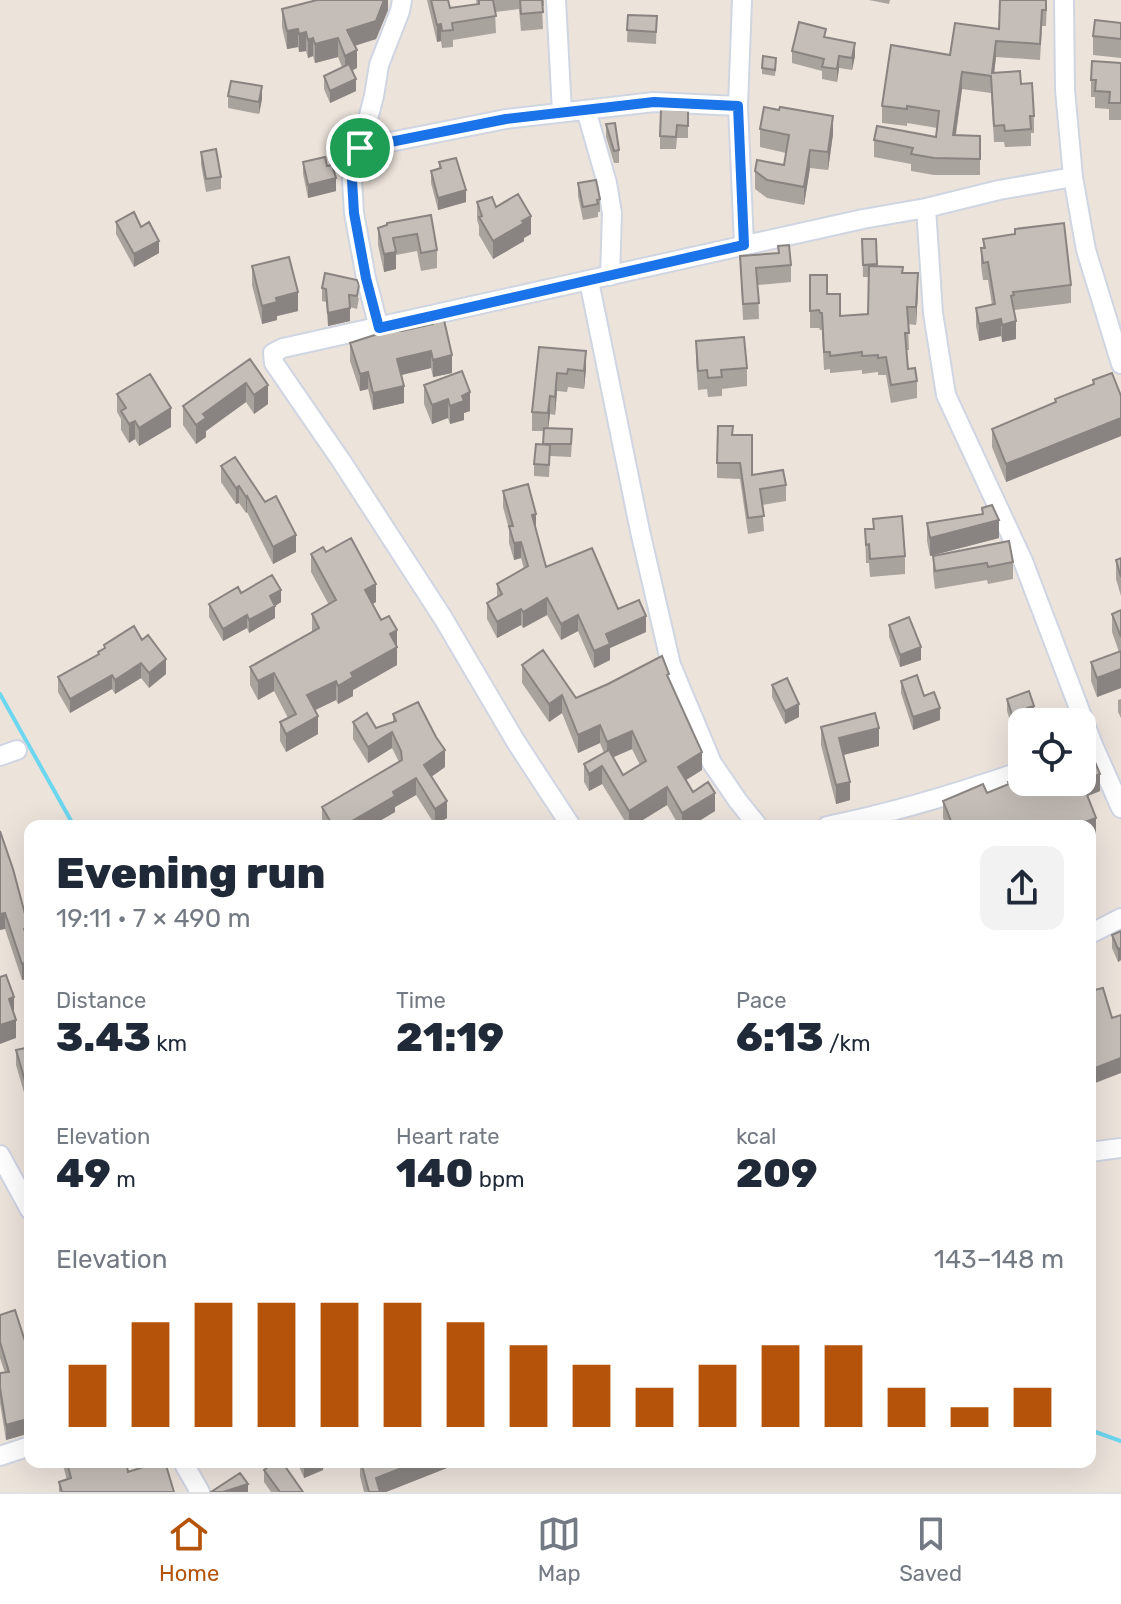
<!DOCTYPE html>
<html lang="en">
<head>
<meta charset="utf-8">
<style>
	body { margin:0; font-family:Rubik,sans-serif; background:#f2f2f3; color:#1f2937; height:100vh; display:flex; flex-direction:column; font-size:30px; white-space:nowrap }
	* { box-sizing:border-box; margin:0 }
	p { font-size:26px; color:#747a83 }
	.icon { flex:none; width:44px; height:44px; fill:none; stroke:currentColor; stroke-width:2; stroke-linecap:round; stroke-linejoin:round }
	.map { position:relative; flex:1; overflow:hidden }
	.sheet { position:absolute; left:24px; top:820px; width:1072px; height:648px; display:flex; flex-direction:column; background:#fff; border-radius:16px; box-shadow:0 8px 32px #0002 }
	.sheet>* { flex:none }
	.buttons { position:absolute; left:1008px; top:708px; display:grid; gap:16px }
	.buttons a { display:grid; place-items:center; width:88px; height:88px; border-radius:16px; background:#fff; box-shadow:0 8px 32px #0002; font-size:40px }
	.pin { position:absolute; display:grid; place-items:center; width:68px; height:68px; color:#fff; margin:-34px; border:4px solid #fff; border-radius:50%; box-shadow:0 2px 8px #0007 }
	.round { display:grid; place-items:center; flex:none; width:84px; height:84px; border-radius:16px; background:#f2f2f3 }
	.summary { display:flex; align-items:center; justify-content:space-between; height:136px; padding:0 32px }
	h1 { font-size:44px; font-weight:800; line-height:60px }
	.stats { display:grid; grid-template-columns:repeat(3,1fr); gap:12px; height:136px; padding:8px 32px }
	.stats div { display:grid; align-content:center }
	.stats b { font-size:40px; font-weight:800 }
	.stats small { font-size:22px; font-weight:400 }
	.stats p { font-size:22px }
	.chart { height:224px; padding:16px 32px }
	.chart p { display:flex; justify-content:space-between }
	.chart svg { width:100%; height:144px; margin-top:8px; stroke:#b45309; stroke-width:6 }
	.dock { display:flex; justify-content:space-around; align-items:center; height:112px; border-top:2px solid #e0e1e3; background:#fff; font-size:22px; color:#747a83 }
	.dock a { display:grid; justify-items:center; gap:4px }
	.dock .selected { color:#b45309 }
	.map>svg:first-child { display:block }
	.lines { fill:none; stroke-linecap:round; stroke-linejoin:round }
	.stream { stroke:#6dd7ef; stroke-width:4 }
	.street-casing { stroke:#d0d5e2; stroke-width:22 }
	.street { stroke:#fff; stroke-width:18 }
	.wall { fill:#a9a39e; fill-rule:evenodd }
	.shaded-wall { fill:#898481 }
	.building { fill:#c4bdb8; stroke:#898481; stroke-width:2 }
	.route-casing { stroke:#fff; stroke-width:16 }
	.route { stroke:#1a73e8; stroke-width:10 }
</style>
</head>
<body>
<div class="map">
<svg width="1121" height="1492" viewBox="0 0 1121 1492">
	<rect width="100%" height="100%" fill="#ece3db"/>
	<g class="lines">
		<path class="stream" d="M0,694L74,826
			M1090,1430L1121,1441"/>
		<g class="street-casing">
			<path id="street" d="M556,0L562,112
				M742,0L738,106L744,245
				M1064,0L1065,90L1073,177L1086,250L1121,364
				M586,110L607,183L612,213L610,276
				M360,148L506,119L654,102L738,106
				M926,208L933,313L946,395L1023,561L1093,745L1121,808
				M589,281L640,531L671,665L712,763L738,801L758,826
				M379,328L366,278L354,213L352,180L374,96L379,65L400,11L402,0
				M0,756L17,750
				M571,826L516,742L443,618L342,462L274,363L273,353L283,348L863,219L926,208L999,190L1073,177
				M827,826C894,813 958,793 1022,771
				M1090,934L1121,918
				M1090,1152L1121,1148
				M0,1155L30,1210
				M0,1456L30,1446
				M183,1462L200,1492"/>
		</g>
		<use href="#street" class="street"/>
	</g>
	<path class="wall" d="M388,0V10L376,39L355,46L357,68L352,70L356,91L330,103L324,89V76L342,67L338,57L315,63L313,56L308,58L306,51L299,52L298,47L287,49L282,27V9Z
		M427,0H448L450,8L477,5L476,0H544V6H542L543,29L521,31L519,9L495,12L496,33L453,40V47L442,48L441,41L437,42Z
		M869,0H890L889,4Z
		M1047,0L1046,26H1042L1040,60L996,57L994,73L1021,84L1034,116V133H1031V146L1005,147L1004,142H994L991,93L962,89L956,135L980,136V175H934L911,171V164L874,157V140L936,137L937,128L907,123V126L882,123V106L950,55L999,29Z
		M628,15L657,16L656,44L627,42Z
		M1121,23V58L1093,55V36Z
		M826,38L855,56L852,70L839,68L837,82L822,79V71L792,63V51Z
		M1121,63V120H1109V109L1095,108V97H1091V80Z
		M776,65L775,76L762,74V68Z
		M228,96L262,99L259,114L228,108Z
		M688,111V138H677L676,149H660V136Z
		M606,124L619,150V163H614L606,137Z
		M760,129L833,134L828,170L810,168L804,205L767,198L755,189V171L784,165L786,153L760,147Z
		M201,152L221,177V189L206,192L201,164Z
		M303,162L336,191L308,198L303,174Z
		M439,162L466,202L438,210L431,183V171L439,168Z
		M578,183L600,199V212H598V217L583,220L578,196Z
		M477,202L496,207L531,234L524,238V241L493,259L479,235V226L477,220Z
		M431,215L437,250V268L421,271L417,251L396,255V269L384,272L378,245V228Z
		M116,222L141,227L159,253L134,267L116,234Z
		M862,239H876L877,266L902,273L918,291L916,325L908,324L909,350H906L908,369L917,381V398L891,403L886,375H878V372L862,374V370L830,373V369L824,370L822,330H820L819,328H810V275L827,294L840,316L868,314L869,277H863Z
		M983,239L1071,285V303L1014,310L1016,339L1002,342L1001,336L979,341L976,326V308L992,305L988,280H983L981,266V248H983Z
		M778,246L791,265V282L758,285L759,319L743,320L740,256L778,253Z
		M252,266L298,311L277,316V320L262,324L252,285Z
		M325,273L359,298L357,309L350,307V321L328,326L326,302L322,301V288Z
		M433,324L452,373L433,377L431,368L401,375L404,403L373,410L368,389L360,391L350,361V343Z
		M696,341L747,368V386L722,389V396L708,397L707,389L698,390L696,360Z
		M539,347L586,369L584,389L568,387L567,392L557,391L555,415L550,414L548,428L572,441L571,457L550,456L549,477L534,476V464L543,444L544,431H532V412Z
		M250,359L268,404L254,414L246,402L206,431V437L196,444L183,425V406Z
		M1093,380L1121,396V436L1006,482L992,447V429L1055,403V399L1093,384Z
		M424,385L470,411L464,413V420L450,424L448,418L432,424L424,404Z
		M117,394L171,427L139,446L135,439L129,443L121,430V419L117,412Z
		M733,435L752,475L786,485V501L762,505L764,531L748,534L740,479L717,478V463Z
		M221,466L265,502L296,552L273,564L247,512L246,513L239,503L236,504L221,482Z
		M503,491L536,530L546,567L618,609L646,632L610,648V660L594,668L578,631L561,640L547,615L523,628L521,625L497,638L487,619V603L497,597V584L524,569L521,558L514,560L509,543V529L503,507Z
		M982,508L999,538L930,556L927,541V523L982,514Z
		M873,519L905,556V574L870,577L869,563H866L865,529H873Z
		M326,552L376,602L373,604L397,645V665L353,690V696L338,704L336,700L315,710L318,734L286,752L280,741V722L288,718L274,691L258,700L250,685V667L312,632V614L329,605L311,572V554Z
		M933,556L1013,562V579L988,584L987,580L935,589L933,573Z
		M1121,558V596L1116,579V560Z
		M241,593L281,602L275,606V618L249,633L247,628L223,641L209,617V604Z
		M1121,610V688L1097,697L1091,681V662L1119,652L1112,632V614Z
		M889,625L921,660L900,667L889,637Z
		M142,640L166,674L149,688L141,678L115,694L112,689L70,713L58,692V677L98,655V652L104,648V645Z
		M522,665L576,698L669,680L702,770L686,780L693,792L715,811L691,826H679L667,805L633,826H628L602,784L589,791L584,782V764L604,753L600,743L578,753L562,713L549,722L522,683ZM632,749L640,765L623,775L613,757Z
		M901,681L924,696L940,720L913,730L901,693Z
		M772,685L799,717L785,724L772,697Z
		M1007,699L1034,718L1022,722V759L1007,711Z
		M1121,699V718L1118,712V700Z
		M393,714L445,767L431,777L447,818L435,825L416,795L395,807V812L371,826H324L322,824V807L399,762L392,748L368,763L353,739V722L376,728L393,722Z
		M821,727L879,746L843,755L850,800L836,804L821,745Z
		M1008,782L1100,791L1088,796L1096,835L1090,826H946L943,818V801L987,793L1008,784Z
		M0,831L30,945V978L22,980L5,929Z
		M1121,931V960L1118,962L1112,948V935Z
		M30,1047V1113L16,1065V1050Z
		M0,1315L30,1357V1435L27,1434L6,1440L0,1403V1373H5L0,1358Z
		M62,1462H126L128,1472L174,1492H59V1482L67,1480Z
		M297,1462H326L323,1463V1470L304,1478Z
		M360,1462H452V1466L386,1492H364L360,1476Z
		M264,1470L303,1492H271L264,1482Z"/>
	<path class="shaded-wall" d="M384,0H388V10L376,39L347,48V30Z
		M441,24V41L437,42V25Z
		M298,29V47L287,49V31Z
		M306,32V51L299,52V34Z
		M313,38V56L308,58V40Z
		M338,38V57L315,63V44Z
		M996,41V57L992,90V73Z
		M855,43V56L852,70V58Z
		M357,50V68L345,74V56Z
		M839,56V68L837,82V69Z
		M962,72V89L953,152V135Z
		M356,79V91L330,103V91Z
		M262,86V99L259,114V102Z
		M833,116V134L828,170V152Z
		M810,150V168L804,205V187Z
		M336,178V191L308,198V185Z
		M466,190V202L438,210V198Z
		M531,216V234L524,238V241L493,259V241Z
		M159,241V253L134,267V254Z
		M396,252V269L384,272V254Z
		M918,273V291L916,325V307Z
		M298,292V311L277,316V320L262,324V306L276,298Z
		M350,308V321L328,326V313Z
		M1001,319V336L979,341V324Z
		M1016,321V339L1002,342V325Z
		M431,351V368L397,376V359Z
		M586,351V369L584,389V371Z
		M452,355V373L433,377V360Z
		M368,372V389L360,391V374Z
		M557,373V391L555,415V397Z
		M246,383V402L206,431V437L196,444V425L203,414Z
		M268,385V404L254,414V395Z
		M404,386V403L373,410V393Z
		M470,392V411L464,413V420L450,424V406L462,396Z
		M550,396V414L548,431V413Z
		M448,399V418L432,424V405Z
		M171,408V427L139,446V428Z
		M1121,418V436L1006,482V464Z
		M135,421V439L129,443V424Z
		M239,486V503L236,504V488Z
		M247,496V512L246,513V497Z
		M536,514V530L532,531V515Z
		M999,520V538L930,556V538Z
		M296,535V552L273,564V547Z
		M521,542V558L514,560V543Z
		M376,584V602L365,608V590Z
		M281,590V602L275,606V618L249,633V620L270,596Z
		M547,598V615L523,628V612Z
		M521,609V625L497,638V622Z
		M247,615V628L223,641V629Z
		M578,615V631L561,640V624Z
		M646,616V632L610,648V660L594,668V651L606,634Z
		M397,630V665L353,690V696L338,704V686L390,634Z
		M921,647V660L900,667V655Z
		M166,659V674L149,688V673Z
		M141,663V678L115,694V680Z
		M1121,669V688L1097,697V678Z
		M274,673V691L258,700V681Z
		M112,675V689L70,713V699Z
		M336,681V700L307,714V695Z
		M562,695V713L549,722V704Z
		M799,704V717L785,724V711Z
		M1034,706V718L1027,720V708Z
		M940,708V720L913,730V717Z
		M318,716V734L286,752V734Z
		M600,725V743L578,753V735Z
		M879,728V746L839,756V738Z
		M632,731V749L607,760V742Z
		M392,732V748L368,763V747Z
		M445,750V767L424,782V765Z
		M702,752V770L678,785V767Z
		M602,766V784L589,791V774Z
		M1100,774V791L1082,798V781Z
		M416,778V795L395,807V812L371,826H347V824L393,792Z
		M850,782V800L836,804V785Z
		M667,787V805L633,826H629V811Z
		M715,793V811L691,826H682V813Z
		M447,801V818L435,825V809Z
		M1096,818V835L1090,837V826H1074Z
		M5,913V929L0,930V914Z
		M30,926V943L24,945V929Z
		M1121,948V960L1118,962V949Z
		M30,961V978L22,980V964Z
		M14,997V1016L9,999Z
		M16,1020V1038L0,1044V1025Z
		M1121,1058V1073L1090,1085V1070Z
		M27,1419V1434L6,1440V1425Z
		M304,1462H326L323,1463V1470L304,1478Z
		M417,1462H452V1466L386,1492H376V1478Z
		M248,1484V1492H223Z"/>
	<path class="building" d="M317,0H384L376,21L347,30L357,50L345,56L338,38L315,44L313,38L308,40L306,32L299,34L298,29L287,31L282,9Z
		M431,0H448L450,8L479,4V0H493L496,16L452,23L453,30L442,31L441,24L437,25Z
		M520,0H542L543,12L521,14Z
		M1000,0H1046V10H1042L1040,44L996,41L992,73L1020,71L1021,84L1032,83L1034,116H1030L1031,129L1005,131L1004,125L994,126L991,76L962,72L953,135L980,136V159L934,158L911,154L913,148L874,140L877,126L936,137L939,111L907,106V109L882,106L891,45L950,55L955,23L999,29Z
		M628,15L657,16L656,32L627,30Z
		M1095,20L1121,23V39L1093,36Z
		M799,22L826,29L824,37L855,43L852,58L839,56L837,69L822,67L824,59L792,51Z
		M763,56L776,58L775,70L762,68Z
		M1092,61L1121,63V103H1109L1110,92L1095,91L1096,80H1091Z
		M349,64L356,79L330,91L324,76Z
		M231,81L262,86L259,102L228,96Z
		M764,107L779,110L780,107L833,116L828,152L810,150L804,187L767,180L755,171L757,160L784,165L789,135L760,129Z
		M661,109L688,111V126L677,125L676,137L660,136Z
		M615,123L619,150L614,151L606,124Z
		M216,149L221,177L206,179L201,152Z
		M325,157L327,166L332,165L336,178L308,185L303,162Z
		M456,158L466,190L438,198L431,171L441,168L439,162Z
		M596,180L600,199L597,200L598,204L583,207L578,183Z
		M518,194L531,216L522,221L524,223L493,241L479,217L482,216L477,202L492,197L496,207Z
		M134,212L141,227L149,222L159,241L134,254L116,222Z
		M431,215L437,250L421,253L417,234L393,238L396,252L384,254L378,228L387,225V223Z
		M1064,223L1071,285L1013,292L1014,295L1011,296L1016,321L1002,325L1001,319L979,324L976,308L995,304L988,262L983,263L981,248H985L983,239L1015,234V229Z
		M862,239H876L877,264L863,265Z
		M789,245L791,265L756,268L759,303L743,304L740,256L779,253L778,246Z
		M289,257L298,292L276,298L277,302L262,306L252,266Z
		M869,266L903,267L902,273H918L916,307H907L909,333H905L908,369L915,368L917,381L891,385L886,357L878,358V355L862,356V352L830,356V352H824L822,313H820L819,310L810,311V275H827V294H840V316L868,314Z
		M325,273L357,280L359,285L357,296L349,295L350,308L328,313L326,289L322,288Z
		M444,320L452,355L433,360L431,351L397,359L404,386L373,393L368,372L360,374L350,343L390,330L402,331L433,324V322Z
		M744,337L747,368L721,370L722,377L708,378L707,370L698,371L696,341Z
		M539,347L586,351L584,371L568,369L567,374L557,373L555,397L550,396L548,413L532,412Z
		M250,359L268,385L254,395L246,383L203,414L206,418L196,425L183,406Z
		M462,371L470,392L462,396L464,401L450,406L448,399L432,405L424,385Z
		M1112,373L1121,396V418L1006,464L992,429L1056,402L1055,399L1094,384L1093,380Z
		M150,374L171,408L139,428L135,421L129,424L121,411L126,408L117,394Z
		M718,426H733L732,435H752V475L783,470L786,485L760,489L764,516L748,518L740,463H717Z
		M544,428L572,429L571,444H543Z
		M536,444L550,445L549,465L534,464Z
		M235,457L265,502L276,496L296,535L273,547L247,496L246,497L239,486L236,488L221,466Z
		M528,484L536,514L532,515L546,567L592,548L618,609L639,600L646,616L606,634L610,644L594,651L578,615L561,624L547,598L523,612L521,609L497,622L487,603L502,594L497,584L528,566L521,542L514,543L509,526H513L503,491Z
		M992,505L999,520L930,538L927,523L983,514L982,508Z
		M902,516L905,556L870,559L869,544L866,545L865,529H874L873,519Z
		M351,538L376,584L365,590L381,620L389,616L397,630L390,634L397,647L351,673L353,677L338,686L336,681L307,695L318,716L286,734L280,722L296,714L274,673L258,681L250,667L319,628L312,614L336,600L311,554L323,547L326,552Z
		M1009,541L1013,562L988,567L987,563L935,571L933,556Z
		M1121,558V577L1116,560Z
		M272,575L281,590L270,596L275,606L249,620L247,615L223,629L209,604L238,587L241,593Z
		M1121,610V637L1112,614Z
		M909,617L921,647L900,655L889,625Z
		M134,626L142,640L148,635L166,659L149,673L141,663L115,680L112,675L70,699L58,677L99,654L98,652L105,648L104,645Z
		M543,650L576,698L608,684L662,656L669,674L667,675L702,752L678,767L693,792L708,782L715,793L682,813L667,787L629,811L602,766L589,774L584,764L609,750L623,775L646,761L632,731L607,742L600,725L578,735L562,695L549,704L522,665Z
		M1121,651V669L1097,678L1091,662Z
		M917,675L924,696L934,692L940,708L913,717L901,681Z
		M787,678L799,704L785,711L772,685Z
		M1029,691L1034,706L1027,708L1031,722H1022V746L1007,699Z
		M418,702L436,737L445,750L424,765L447,801L435,809L416,778L393,792L395,796L347,824L348,825L347,826H333L322,807L402,760L401,751L392,732L368,747L353,722L367,713L376,728L396,721L393,714Z
		M875,713L879,728L839,738L850,782L836,785L821,727Z
		M1090,750L1100,774L1082,781V753Z
		M1022,776V782H1082L1096,818L1074,826H953L943,801L983,784L987,793L1009,784L1008,782Z
		M0,831L13,869L25,914L30,912V926L24,929L30,945V961L22,964L5,913L0,914Z
		M1121,931V948L1118,949L1112,935Z
		M6,975L14,997L9,999L16,1020L0,1025V977Z
		M1103,988L1112,1018L1121,1015V1058L1090,1070V991Z
		M30,1047V1098L16,1050Z
		M15,1310L30,1357V1420L27,1419L6,1425L0,1388V1373L9,1372L0,1342V1315Z
		M67,1462H126L128,1472L159,1462H165L174,1492H62L59,1482L71,1478Z
		M275,1462H282L303,1492H280L264,1470Z
		M361,1462H417L376,1478L380,1492H369Z
		M240,1473L248,1484L223,1492H211Z"/>
	<g class="lines">
		<g class="route-casing">
			<path id="route" d="M654,102L738,106L744,245L379,328L366,278L354,213L352,180L360,148L506,119Z"/>
		</g>
		<use href="#route" class="route"/>
	</g>
</svg>
<div class="buttons">
<a><svg class="icon" aria-label="locate" viewBox="0 0 24 24"><circle cx="12" cy="12" r="6"/><path d="M12 2v4M12 18v4M2 12h4M18 12h4"/></svg></a>
</div>
<div class="pin" style="left:360px;top:148px;background:#1e9e55"><svg class="icon" aria-label="arrive" viewBox="0 0 24 24"><path d="M6 21V4h12l-3 4 3 4H6"/></svg></div>
<section class="sheet">
<div class="summary"><div><h1>Evening run</h1><p>19:11 · 7 × 490 m</p></div><a class="round"><svg class="icon" aria-label="share" viewBox="0 0 24 24"><path d="M12 15V3M7 8l5-5 5 5M5 13v7h14v-7"/></svg></a></div>
<div class="stats">
<div><p>Distance</p><b>3.43<small> km</small></b></div>
<div><p>Time</p><b>21:19</b></div>
<div><p>Pace</p><b>6:13<small> /km</small></b></div>
</div>
<div class="stats">
<div><p>Elevation</p><b>49<small> m</small></b></div>
<div><p>Heart rate</p><b>140<small> bpm</small></b></div>
<div><p>kcal</p><b>209</b></div>
</div>
<div class="chart"><p><span>Elevation</span>143–148 m</p>
<svg viewBox="0 0 160 44" preserveAspectRatio="none"><path d="M5 44V25M15 44V12M25 44V6M35 44V6M45 44V6M55 44V6M65 44V12M75 44V19M85 44V25M95 44V32M105 44V25M115 44V19M125 44V19M135 44V32M145 44V38M155 44V32"/></svg>
</div>
</section>
</div>
<nav class="dock">
<a class="selected"><svg class="icon" aria-label="home" viewBox="0 0 24 24"><path d="M3 11l9-7 9 7M6 9v11h12V9"/></svg>Home</a>
<a><svg class="icon" aria-label="map" viewBox="0 0 24 24"><path d="M3 6l6-2 6 2 6-2v14l-6 2-6-2-6 2zM9 4v14M15 6v14"/></svg>Map</a>
<a><svg class="icon" aria-label="saved" viewBox="0 0 24 24"><path d="M7 4h10v16l-5-4-5 4z"/></svg>Saved</a>
</nav>
</body>
</html>
